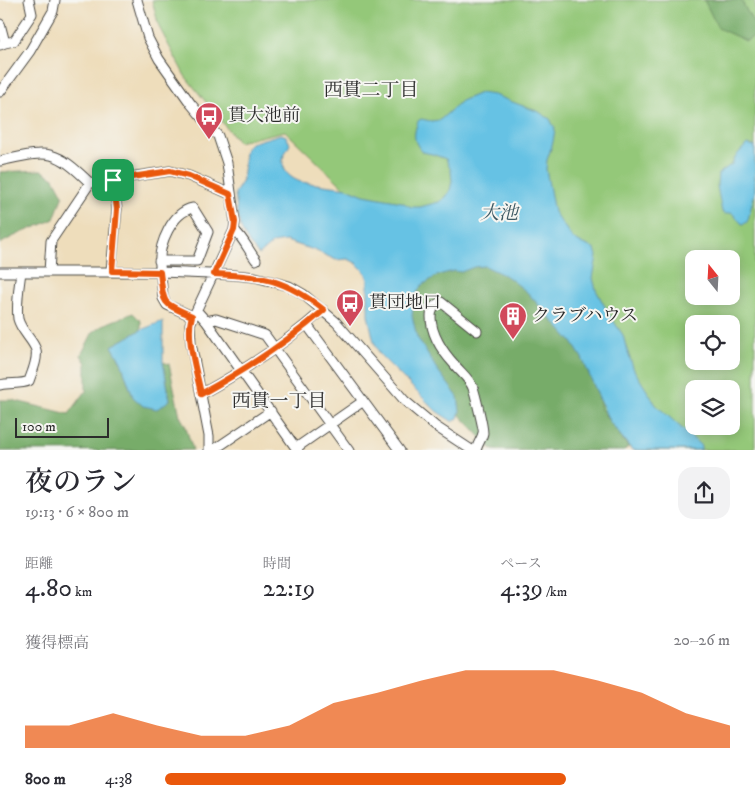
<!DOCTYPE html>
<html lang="ja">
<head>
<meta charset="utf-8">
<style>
	body { margin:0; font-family:"IM FELL DW Pica","Noto Serif JP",serif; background:#f2f2f3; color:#2b2b33; height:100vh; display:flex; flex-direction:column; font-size:19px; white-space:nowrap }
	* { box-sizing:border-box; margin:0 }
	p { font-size:16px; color:#7c7c81 }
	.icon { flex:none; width:28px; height:28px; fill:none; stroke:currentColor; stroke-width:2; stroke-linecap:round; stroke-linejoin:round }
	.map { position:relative; height:450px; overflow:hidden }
	.panel { display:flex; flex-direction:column; background:#fff; flex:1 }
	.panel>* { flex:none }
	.needle { width:32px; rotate:342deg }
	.controls { position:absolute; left:685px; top:250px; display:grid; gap:10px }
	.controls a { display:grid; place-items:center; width:55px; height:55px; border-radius:10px; background:#fff; box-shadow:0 2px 12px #0003; font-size:25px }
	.scale { position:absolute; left:15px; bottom:12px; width:94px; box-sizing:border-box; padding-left:5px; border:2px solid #2b2b2b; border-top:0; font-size:14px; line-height:18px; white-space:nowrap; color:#2b2b2b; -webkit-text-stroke:4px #f6f6f2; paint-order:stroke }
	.pin { position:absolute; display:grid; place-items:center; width:42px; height:42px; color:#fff; margin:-21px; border-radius:10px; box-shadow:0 2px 8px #0006 }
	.round { display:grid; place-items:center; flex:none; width:52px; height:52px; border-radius:15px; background:#f2f2f3 }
	.summary { display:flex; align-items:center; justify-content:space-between; height:85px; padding:0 25px }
	h1 { font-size:28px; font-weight:600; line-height:38px }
	.figures { display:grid; grid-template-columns:repeat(3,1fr); gap:8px; height:85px; padding:5px 25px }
	.figures div { display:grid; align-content:center }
	.figures b { font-size:25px; font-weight:600 }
	.figures small { font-size:14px; font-weight:400 }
	.figures p { font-size:14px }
	.chart { height:140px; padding:10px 25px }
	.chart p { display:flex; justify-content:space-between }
	.chart svg { width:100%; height:90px; margin-top:5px; fill:#ea580c; opacity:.7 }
	ul { padding:0 25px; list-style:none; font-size:16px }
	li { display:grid; grid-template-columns:80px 60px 1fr; align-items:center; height:38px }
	li i { height:12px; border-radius:6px; background:#ea580c }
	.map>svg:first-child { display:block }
	.green { fill:#94c879; stroke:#607a52; fill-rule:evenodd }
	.forest { fill:#77ac69; stroke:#516c4a }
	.water { fill:#66c2e4; stroke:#487688 }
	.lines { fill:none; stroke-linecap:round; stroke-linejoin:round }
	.minor-casing { stroke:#484641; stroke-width:11 }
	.minor { stroke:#fff; stroke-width:9 }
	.route-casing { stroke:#fff; stroke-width:10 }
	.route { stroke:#ea580c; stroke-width:6 }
	.labels { text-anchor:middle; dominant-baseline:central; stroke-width:4; stroke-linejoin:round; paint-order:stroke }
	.poi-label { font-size:18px; fill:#2b2b2b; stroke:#f6f6f2; text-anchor:start }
	.neighbourhood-label { font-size:19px; fill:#2b2b2b; stroke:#f6f6f2 }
	.water-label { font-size:19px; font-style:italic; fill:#3d5862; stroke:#f6f6f2 }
</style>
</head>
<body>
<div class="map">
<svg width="755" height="451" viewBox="0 0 755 451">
	<rect width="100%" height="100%" fill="#f6f6f2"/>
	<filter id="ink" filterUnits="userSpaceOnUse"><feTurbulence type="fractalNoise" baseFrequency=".02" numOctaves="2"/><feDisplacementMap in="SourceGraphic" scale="10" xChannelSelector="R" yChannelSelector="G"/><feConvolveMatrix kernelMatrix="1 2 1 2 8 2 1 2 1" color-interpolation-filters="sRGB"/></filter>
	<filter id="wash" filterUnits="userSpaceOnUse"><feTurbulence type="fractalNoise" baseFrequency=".0096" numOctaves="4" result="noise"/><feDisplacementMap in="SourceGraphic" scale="20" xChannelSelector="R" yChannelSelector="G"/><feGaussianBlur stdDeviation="1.12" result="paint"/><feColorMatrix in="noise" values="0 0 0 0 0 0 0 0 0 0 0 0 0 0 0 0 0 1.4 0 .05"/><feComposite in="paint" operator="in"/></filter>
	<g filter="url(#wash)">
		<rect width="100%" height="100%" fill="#edb"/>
		<path class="green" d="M152,0H755V450H636L574,429L409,250L285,131L238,142L185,76L159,27ZM694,259H731V296H694ZM694,324H731V361H694ZM694,389H731V426H694Z"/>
		<path class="forest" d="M704,0H741L755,26V36L746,41L718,28Z
			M41,170L54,178L63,195L54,219C36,228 17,233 0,244V172Z
			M475,254L527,282L583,352L596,385L601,409L628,447L624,451L493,450L438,392L415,353L409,296L418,279Z
			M133,313L141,321V330L112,346L121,362L133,397L170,400L163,362L169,364L180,416L185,425L193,450L0,451V400H12L69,414L86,391V363L81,355L93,332L105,324Z"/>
		<path class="water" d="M480,93L494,95L539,112L550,119L555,129L553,142L547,160L546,169L554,212L571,236L576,241L595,249L597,256L593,278L596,290L610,316L623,335L626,347L634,370L656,405L697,442L701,446V450H632L609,421L582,358L572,342L527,292L508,277L485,266L474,267L461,272L454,271L438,275L421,286L414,298L412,316L417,337L436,368L458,397L460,411L458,418L453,422L436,411L380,355L374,342L368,315V280L365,272L356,263L348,259L336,260L314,250L286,241L273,243L259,255C239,233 238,222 235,193L242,182L245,151L247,146L251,143L281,134L286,136L290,144C288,149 283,155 283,160C282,172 292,179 301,182L347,188L364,195L402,202L411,207H420L439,202L446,197L450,190L452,181L451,171L446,159L432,154L422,152C413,140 413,136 418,121L421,119L431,121L440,120L461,101Z
			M747,144L755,146V191L748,220L746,223L742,224L732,213L725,214L722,212L717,186L718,174L732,164L735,157Z
			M163,321V362L170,400L157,409L143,406L133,397L121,362L112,346L141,330Z"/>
	</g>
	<g filter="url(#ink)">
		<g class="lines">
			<g class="minor-casing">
				<path id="minor" d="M137,0L148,38L159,59L191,104L218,136L227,163L235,222L234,230L190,324L191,343L209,436V451
					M0,24L5,43L0,45
					M5,43L14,41L32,14L29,0
					M0,92L30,51L53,11L55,0
					M0,161C48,151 53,147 90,183
					M234,230C242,236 249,251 256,260
					M159,261H197L208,232L193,208C172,212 158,245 160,265L163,298L167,305L192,316
					M111,271L117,209L113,180
					M0,272H161L234,275L255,277L289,286L303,294L336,322L405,401L435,426L473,451
					M49,272L51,241L90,183L170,171L189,176L230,194
					M197,311L206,321L298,451
					M206,321L216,319L265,335L349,451
					M307,325L400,451
					M0,385C9,382 20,385 29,381C32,372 38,360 36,350C33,340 21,331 18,319C16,304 19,287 21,272
					M201,394C245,370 286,343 323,310
					M296,448L362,402
					M212,451L271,411
					M476,451C477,444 482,439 483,433C484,430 475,393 473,388C469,378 461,373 454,364C443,352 431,334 431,317C431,310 434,305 441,302L477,331"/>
			</g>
			<use href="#minor" class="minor"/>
		</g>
	</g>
	<g class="lines" filter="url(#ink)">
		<g class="route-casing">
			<path id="route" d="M170,171L189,176L230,194L235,222L234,230L214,274C263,276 285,279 324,310C286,343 245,370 201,394C197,372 185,337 192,316C161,302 164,306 160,272L112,271L117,209L113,180Z"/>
		</g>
		<use href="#route" class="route"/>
	</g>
	<defs>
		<g id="bus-pin" transform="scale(1.4375)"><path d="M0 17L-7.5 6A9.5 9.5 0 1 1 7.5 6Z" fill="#d1495b" stroke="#f6f6f2"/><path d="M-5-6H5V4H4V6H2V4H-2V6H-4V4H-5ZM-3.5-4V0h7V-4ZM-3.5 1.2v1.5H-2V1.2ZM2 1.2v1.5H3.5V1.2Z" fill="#fff"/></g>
		<g id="building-pin" transform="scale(1.4375)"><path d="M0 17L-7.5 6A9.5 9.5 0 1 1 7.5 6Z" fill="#d1495b" stroke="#f6f6f2"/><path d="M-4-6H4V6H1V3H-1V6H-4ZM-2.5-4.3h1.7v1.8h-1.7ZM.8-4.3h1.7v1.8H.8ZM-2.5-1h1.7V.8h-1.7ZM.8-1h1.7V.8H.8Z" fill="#fff"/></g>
	</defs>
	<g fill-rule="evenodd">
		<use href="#bus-pin" x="209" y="116"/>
		<use href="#bus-pin" x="350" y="303"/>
		<use href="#building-pin" x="513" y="316"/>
	</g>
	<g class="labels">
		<g class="poi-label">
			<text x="228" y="116">貫大池前</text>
			<text x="369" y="303">貫団地口</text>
			<text x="532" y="316">クラブハウス</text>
		</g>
		<g class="neighbourhood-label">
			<text x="371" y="90">西貫二丁目</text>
			<text x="279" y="401">西貫一丁目</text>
		</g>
		<g class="water-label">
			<text x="499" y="213">大池</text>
		</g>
	</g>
</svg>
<div class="controls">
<a><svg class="needle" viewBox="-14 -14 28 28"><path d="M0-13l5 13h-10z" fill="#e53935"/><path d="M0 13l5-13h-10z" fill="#7c7c81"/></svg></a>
<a><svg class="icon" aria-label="locate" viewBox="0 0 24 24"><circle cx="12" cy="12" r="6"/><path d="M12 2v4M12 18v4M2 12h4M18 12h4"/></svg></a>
<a><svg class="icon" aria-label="layers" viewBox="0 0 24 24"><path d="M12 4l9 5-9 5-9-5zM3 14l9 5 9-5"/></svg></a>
</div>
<div class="scale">100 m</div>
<div class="pin" style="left:113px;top:180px;background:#1e9e55"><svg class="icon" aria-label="arrive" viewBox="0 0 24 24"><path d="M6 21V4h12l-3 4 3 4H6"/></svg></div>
</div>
<section class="panel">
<div class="summary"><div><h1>夜のラン</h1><p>19:13 · 6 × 800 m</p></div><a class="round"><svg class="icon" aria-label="share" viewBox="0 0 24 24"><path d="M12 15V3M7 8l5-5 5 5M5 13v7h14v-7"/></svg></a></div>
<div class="figures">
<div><p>距離</p><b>4.80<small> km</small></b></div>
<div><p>時間</p><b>22:19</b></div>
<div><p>ペース</p><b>4:39<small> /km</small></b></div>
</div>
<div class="chart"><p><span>獲得標高</span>20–26 m</p>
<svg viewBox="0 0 160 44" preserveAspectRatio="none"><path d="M0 44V33L10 33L20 27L30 33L40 38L50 38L60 33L70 22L80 17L90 11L100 6L110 6L120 6L130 11L140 17L150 27L160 33V44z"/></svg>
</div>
<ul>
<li><b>800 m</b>4:38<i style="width:71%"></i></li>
</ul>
</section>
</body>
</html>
